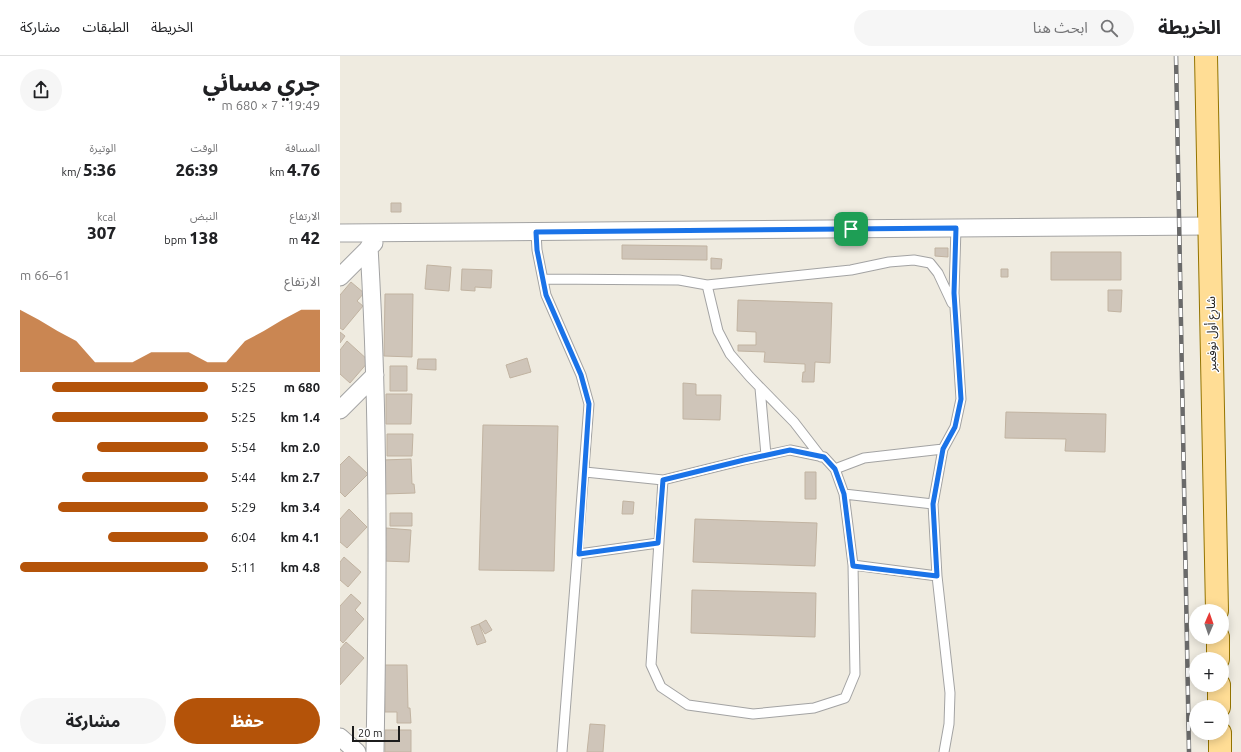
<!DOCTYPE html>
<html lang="ar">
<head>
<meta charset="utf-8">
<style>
	body { margin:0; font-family:Ubuntu,"Noto Sans Arabic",sans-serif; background:#f6f6f6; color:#202124; direction:rtl; height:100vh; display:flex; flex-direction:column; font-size:15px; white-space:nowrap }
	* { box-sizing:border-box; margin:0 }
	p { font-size:13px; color:#757577 }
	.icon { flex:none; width:22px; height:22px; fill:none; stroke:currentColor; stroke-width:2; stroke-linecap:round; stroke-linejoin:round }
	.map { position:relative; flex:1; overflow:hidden; direction:ltr }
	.details { display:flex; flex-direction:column; background:#fff; width:340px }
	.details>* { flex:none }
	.needle { width:26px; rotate:2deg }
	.fabs { position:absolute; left:849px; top:548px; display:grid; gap:8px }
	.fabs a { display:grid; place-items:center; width:40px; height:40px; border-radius:50%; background:#fff; box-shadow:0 2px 10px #0003; font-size:20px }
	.scale { position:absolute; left:12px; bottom:10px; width:48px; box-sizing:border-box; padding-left:4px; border:2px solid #1c1c1c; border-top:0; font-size:11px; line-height:14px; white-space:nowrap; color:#1c1c1c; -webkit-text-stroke:3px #fff; paint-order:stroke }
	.pin { position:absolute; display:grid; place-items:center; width:34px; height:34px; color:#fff; margin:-17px; border-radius:8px; box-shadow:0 2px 6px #0006 }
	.round { display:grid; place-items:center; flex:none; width:42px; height:42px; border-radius:21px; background:#f6f6f6 }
	.overview { display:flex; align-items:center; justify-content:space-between; height:68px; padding:0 20px }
	h1 { font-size:22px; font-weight:800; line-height:30px }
	.figures { display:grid; grid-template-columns:repeat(3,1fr); gap:6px; height:68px; padding:4px 20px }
	.figures div { display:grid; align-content:center }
	.figures b { font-size:17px; font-weight:800 }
	.figures small { font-size:11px; font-weight:400 }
	.figures p { font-size:11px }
	.chart { height:112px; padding:8px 20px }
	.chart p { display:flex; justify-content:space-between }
	.chart svg { width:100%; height:72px; margin-top:4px; fill:#b45309; opacity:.7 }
	.action { display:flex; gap:8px; margin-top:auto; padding:8px 20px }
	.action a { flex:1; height:46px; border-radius:24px; background:#b45309; color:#fff; font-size:16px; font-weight:800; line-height:46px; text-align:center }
	.action a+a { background:#f6f6f6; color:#202124 }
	ul { padding:0 20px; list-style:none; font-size:13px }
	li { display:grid; grid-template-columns:64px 48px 1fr; align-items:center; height:30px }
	li i { height:10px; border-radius:5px; background:#b45309 }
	header { display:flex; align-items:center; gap:24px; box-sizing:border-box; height:56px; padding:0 20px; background:#fff; border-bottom:1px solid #e0e0e0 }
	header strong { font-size:19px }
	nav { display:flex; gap:22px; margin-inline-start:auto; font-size:14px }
	.search { width:280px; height:36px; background:#f6f6f6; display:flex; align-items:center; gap:10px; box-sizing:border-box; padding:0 14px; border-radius:22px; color:#757577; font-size:15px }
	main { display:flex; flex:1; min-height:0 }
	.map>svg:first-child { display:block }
	.building { fill:#cfc5b9; stroke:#c1b3a1 }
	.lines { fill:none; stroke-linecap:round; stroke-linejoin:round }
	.service-casing { stroke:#a3a3a3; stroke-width:11 }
	.minor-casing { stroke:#a3a3a3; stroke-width:19 }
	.primary-casing { stroke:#947400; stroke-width:24 }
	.service { stroke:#fff; stroke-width:9 }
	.minor { stroke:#fff; stroke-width:17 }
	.primary { stroke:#ffdd95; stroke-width:22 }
	.rail-casing { stroke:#6a6a6a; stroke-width:4.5 }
	.rail { stroke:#fff; stroke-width:3; stroke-dasharray:9; stroke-linecap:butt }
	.route-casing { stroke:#fff; stroke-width:8 }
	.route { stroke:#1a73e8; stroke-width:5 }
	.labels { text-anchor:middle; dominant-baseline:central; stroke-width:3; stroke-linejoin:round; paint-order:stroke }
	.street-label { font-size:12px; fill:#1c1c1c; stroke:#fff }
</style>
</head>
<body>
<header>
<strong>الخريطة</strong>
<div class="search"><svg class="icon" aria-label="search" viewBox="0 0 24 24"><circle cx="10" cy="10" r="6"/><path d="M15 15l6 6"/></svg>ابحث هنا</div>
<nav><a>الخريطة</a><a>الطبقات</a><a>مشاركة</a></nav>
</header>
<main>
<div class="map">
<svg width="901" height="696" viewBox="0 0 901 696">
	<rect width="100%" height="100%" fill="#efebe0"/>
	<path class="building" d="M51,147H61V156H51Z
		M282,189L367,190V204L282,203Z
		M595,192H608V201L595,200Z
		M711,196H781V224H711Z
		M371,202L382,203L381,213H371Z
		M87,209L111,211L109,235L85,233Z
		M122,213L152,214L151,232L135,231V235L121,234Z
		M661,213H668V221H661Z
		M11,226L24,237L17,245L23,250L3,274L0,272V239Z
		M768,234H782L781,256L768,255Z
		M45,238H73L72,301L44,300Z
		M398,244L492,247L490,307L475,306L474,326H462L463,316H465V308L424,306L425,296L398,295V289H416V276L397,275Z
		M0,276L5,280L0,287Z
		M7,285L29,305L10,327L0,318V294Z
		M187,302L191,316L170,322L166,309Z
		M78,303H96V314L77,313Z
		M50,310H67V335H50Z
		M343,327L356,328V339H381L380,364L343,363Z
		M46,338H72L71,368H46Z
		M666,356L766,358L765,396L725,395L726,383L665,382Z
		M143,369L218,370L214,515L139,514Z
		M47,378H73L72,400H47Z
		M9,400L28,418L5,441L0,436V409Z
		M71,403L72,428H74L75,437L44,438L43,404Z
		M465,416H476V443H465Z
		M283,445L294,446L293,458H282Z
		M9,453L27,471L7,492L0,486V463Z
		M50,457H72V470H50Z
		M355,463L477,467L475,510L353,506Z
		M46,472L71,474L69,506L44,505Z
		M4,501L21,516L8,531L0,524V506Z
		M352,534L476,537L475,581L351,577Z
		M11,538L21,547L15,554L24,563L3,587L0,584V550Z
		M146,564L152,574L145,578L139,568Z
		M139,568L146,586L137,589L131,571Z
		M6,586L24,602L0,629V593Z
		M44,609H67L68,652H70L71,667H57V656H45Z
		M250,668L265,669L263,696H247Z
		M45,674H71V696H45Z"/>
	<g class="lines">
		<g class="service-casing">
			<path id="service" d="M196,176L197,194L206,239L241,319L249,348L222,696
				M203,223L339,224L367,229L511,214L549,206L574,204L590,207L598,217L612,247
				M367,229L378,275L390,298L410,321L454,366L481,401
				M420,332L426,399
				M495,413L524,402L603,393
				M245,416L323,424L404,404L450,394L484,401L495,413L504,438L513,509L515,618L505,642L474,652L413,658L348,649L321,631L311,609L323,424
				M504,438L593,448
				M239,498L318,487
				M513,509L597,520
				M604,696L609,668L610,637L597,520L593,448L603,393L615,371L621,343L614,237L616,172"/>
		</g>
		<g class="minor-casing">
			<path id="minor" d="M0,177L869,170
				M29,191C39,359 38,528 35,696
				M0,221L34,187
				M0,354L35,319
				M0,681L17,696"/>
		</g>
		<g class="primary-casing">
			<path id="primary" d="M866,0L877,555
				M878,581V603
				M879,629V651
				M880,677V696"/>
		</g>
		<use href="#service" class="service"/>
		<use href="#minor" class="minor"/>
		<use href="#primary" class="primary"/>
		<g class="rail-casing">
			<path id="rail" d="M836,0L849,696"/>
		</g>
		<use href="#rail" class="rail"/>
	</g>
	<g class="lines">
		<g class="route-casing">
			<path id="route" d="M616,172L614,237L621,343L615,371L603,393L593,448L597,520L513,510L504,438L495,413L484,401L450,394L404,404L323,424L318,487L239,498L249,348L241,319L206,239L197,194L196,176Z"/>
		</g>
		<use href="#route" class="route"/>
	</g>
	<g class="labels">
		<g class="street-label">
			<text transform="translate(871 278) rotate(-91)">شارع أول نوفمبر</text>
		</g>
	</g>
</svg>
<div class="fabs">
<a><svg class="needle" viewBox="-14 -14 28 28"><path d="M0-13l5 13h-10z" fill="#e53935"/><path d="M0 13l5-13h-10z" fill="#757577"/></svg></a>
<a>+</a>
<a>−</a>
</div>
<div class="scale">20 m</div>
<div class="pin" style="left:511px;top:173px;background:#1e9e55"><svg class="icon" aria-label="arrive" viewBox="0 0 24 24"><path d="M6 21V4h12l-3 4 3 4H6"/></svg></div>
</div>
<section class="details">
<div class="overview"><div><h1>جري مسائي</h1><p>19:49 · 7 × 680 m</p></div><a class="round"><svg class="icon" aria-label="share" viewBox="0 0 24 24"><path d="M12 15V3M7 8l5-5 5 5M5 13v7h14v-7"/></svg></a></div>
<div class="figures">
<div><p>المسافة</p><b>4.76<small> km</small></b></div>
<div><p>الوقت</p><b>26:39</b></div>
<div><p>الوتيرة</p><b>5:36<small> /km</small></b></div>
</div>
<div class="figures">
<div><p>الارتفاع</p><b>42<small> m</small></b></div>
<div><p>النبض</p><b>138<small> bpm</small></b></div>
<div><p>kcal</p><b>307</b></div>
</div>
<div class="chart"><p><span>الارتفاع</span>61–66 m</p>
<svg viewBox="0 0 160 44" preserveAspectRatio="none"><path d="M0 44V6L10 12L20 19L30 25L40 38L50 38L60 38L70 32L80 32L90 32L100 38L110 38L120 25L130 19L140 12L150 6L160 6V44z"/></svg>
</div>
<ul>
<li><b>680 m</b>5:25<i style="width:83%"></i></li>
<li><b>1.4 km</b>5:25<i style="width:83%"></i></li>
<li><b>2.0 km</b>5:54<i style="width:59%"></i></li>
<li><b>2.7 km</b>5:44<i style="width:67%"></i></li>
<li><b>3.4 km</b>5:29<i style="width:80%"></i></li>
<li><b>4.1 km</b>6:04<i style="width:53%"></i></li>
<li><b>4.8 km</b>5:11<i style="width:100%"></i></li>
</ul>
<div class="action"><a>حفظ</a><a>مشاركة</a></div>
</section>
</main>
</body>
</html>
